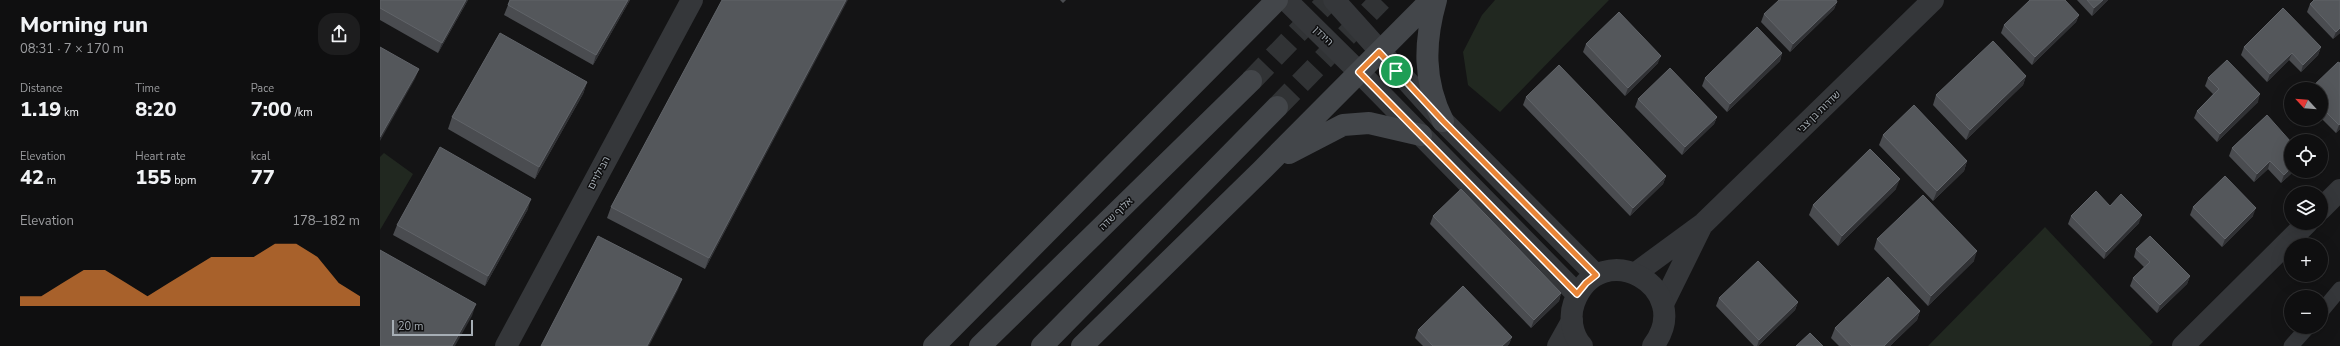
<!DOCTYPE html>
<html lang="en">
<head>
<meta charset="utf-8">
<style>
	body { margin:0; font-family:"Nunito Sans","Noto Sans Hebrew",sans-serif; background:#1d1d1e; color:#f1f3f6; height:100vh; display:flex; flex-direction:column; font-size:15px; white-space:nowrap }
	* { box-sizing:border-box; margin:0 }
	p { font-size:13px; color:#9b9c9f }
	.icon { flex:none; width:22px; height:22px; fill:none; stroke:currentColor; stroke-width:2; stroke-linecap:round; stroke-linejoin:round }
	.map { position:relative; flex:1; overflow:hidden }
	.drawer { display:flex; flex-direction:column; background:#0f0f10; width:380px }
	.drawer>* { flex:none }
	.needle { width:26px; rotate:296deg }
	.buttons { position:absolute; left:1904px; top:82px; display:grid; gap:8px }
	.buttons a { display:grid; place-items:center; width:44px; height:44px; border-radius:50%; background:#0f0f10; box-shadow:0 4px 16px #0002,0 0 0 1px #2f2f30; font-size:20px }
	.scale { position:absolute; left:12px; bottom:10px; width:81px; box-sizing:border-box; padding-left:4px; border:2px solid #a6aeb5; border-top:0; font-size:11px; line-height:14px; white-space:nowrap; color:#a6aeb5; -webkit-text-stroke:3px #0f0f10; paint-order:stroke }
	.pin { position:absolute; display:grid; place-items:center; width:34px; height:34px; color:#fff; margin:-17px; border:2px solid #fff; border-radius:50%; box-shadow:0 1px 4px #0007 }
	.round { display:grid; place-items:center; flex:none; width:42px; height:42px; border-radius:16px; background:#1d1d1e }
	.headline { display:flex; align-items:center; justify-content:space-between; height:68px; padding:0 20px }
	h1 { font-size:22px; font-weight:800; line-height:30px }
	.figures { display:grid; grid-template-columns:repeat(3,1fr); gap:6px; height:68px; padding:4px 20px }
	.figures div { display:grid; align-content:center }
	.figures b { font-size:20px; font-weight:800 }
	.figures small { font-size:11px; font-weight:400 }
	.figures p { font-size:11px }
	.chart { height:112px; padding:8px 20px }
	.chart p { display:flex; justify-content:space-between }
	.chart svg { width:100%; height:72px; margin-top:4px; fill:#e98537; opacity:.7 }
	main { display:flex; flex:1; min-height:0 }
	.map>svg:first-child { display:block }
	.green { fill:#212820 }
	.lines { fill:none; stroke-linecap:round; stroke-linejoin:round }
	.secondary-tunnel { stroke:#313335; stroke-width:22; stroke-dasharray:22 11; stroke-linecap:butt }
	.service { stroke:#35373a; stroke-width:15 }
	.minor { stroke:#35373a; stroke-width:22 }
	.tertiary { stroke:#35373a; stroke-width:22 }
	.secondary { stroke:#43464a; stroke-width:22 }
	.wall { fill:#4a4c50 }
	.shaded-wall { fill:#303134 }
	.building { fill:#54575b; stroke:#616469 }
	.route-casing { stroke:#fff; stroke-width:8 }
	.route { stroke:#e98537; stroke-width:5 }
	.labels { text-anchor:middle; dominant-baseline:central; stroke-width:3; stroke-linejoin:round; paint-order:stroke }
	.street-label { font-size:10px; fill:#a6aeb5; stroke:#0f0f10 }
</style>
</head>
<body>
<main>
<section class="drawer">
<div class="headline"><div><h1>Morning run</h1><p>08:31 · 7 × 170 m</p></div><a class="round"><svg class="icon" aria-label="share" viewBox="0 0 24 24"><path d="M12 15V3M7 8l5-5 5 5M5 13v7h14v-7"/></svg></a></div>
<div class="figures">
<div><p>Distance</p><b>1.19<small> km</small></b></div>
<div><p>Time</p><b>8:20</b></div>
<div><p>Pace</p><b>7:00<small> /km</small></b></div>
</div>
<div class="figures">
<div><p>Elevation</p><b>42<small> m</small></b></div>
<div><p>Heart rate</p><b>155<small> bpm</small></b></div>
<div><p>kcal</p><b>77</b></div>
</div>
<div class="chart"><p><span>Elevation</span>178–182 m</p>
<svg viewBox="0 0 160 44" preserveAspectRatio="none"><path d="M0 44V38L10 38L20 30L30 22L40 22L50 30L60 38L70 30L80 22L90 14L100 14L110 14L120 6L130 6L140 14L150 30L160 38V44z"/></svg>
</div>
</section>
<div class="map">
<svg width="1960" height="346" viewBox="0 0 1960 346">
	<rect width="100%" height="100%" fill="#141415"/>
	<path class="green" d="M1115,0H1229L1120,112L1088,85L1083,52L1102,15Z
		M4,153L33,174L0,230V157Z
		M1665,227L1773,342L1769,346H1548Z"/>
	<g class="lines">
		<path class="secondary-tunnel" d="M871,81L949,0
			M897,107L1001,0"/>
		<path class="service" d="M1941,312L1960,289
			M1911,346L1928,327"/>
		<path class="minor" d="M1941,209L1960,190
			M1256,273L1324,223L1553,0
			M1283,304L1321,227
			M126,346L312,0
			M1178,346L1192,321
			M1803,346L1927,223"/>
		<path class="tertiary" d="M906,0L979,72L1197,294
			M954,0L1063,121L1216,275
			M1202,346C1192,335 1189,317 1194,303C1220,233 1317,288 1273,346"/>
		<path class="secondary" d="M1056,0C1044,42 1043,81 1063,121
			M909,153L963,125L989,123L1041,135
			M554,346L897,0
			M600,346L871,81
			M662,346L897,107
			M702,346L882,170L1051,0"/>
	</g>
	<path class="wall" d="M0,0H88L58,53L0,20Z
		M130,0H250L213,65L124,15Z
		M467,0L325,269L227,218L231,207Z
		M680,0H686L683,3Z
		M1697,0H1728L1712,16Z
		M1960,0V33L1953,39L1927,12L1930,4Z
		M1457,2L1454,9L1410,52L1381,22L1384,14Z
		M1699,15L1696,22L1652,65L1621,33L1624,25Z
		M1206,44L1278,63L1245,96L1203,52Z
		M1864,47H1941L1938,55L1921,72L1909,60L1887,82L1861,55Z
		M1402,53L1400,61L1347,112L1322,86L1325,78Z
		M1960,63V129L1956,133L1941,118V89Z
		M1646,76L1643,85L1586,140L1553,105L1556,95Z
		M1828,78L1878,102L1837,142L1814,118L1817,111L1833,94L1825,86Z
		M207,82L203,94L155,179L68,129L72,117Z
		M1146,97L1286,176L1283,184L1250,216L1143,105Z
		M1258,99L1337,117L1334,124L1302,155L1255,107Z
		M1887,115L1911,171H1914L1901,183L1888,169L1874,182L1849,156L1852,148Z
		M1503,135L1587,161L1584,171L1553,201L1499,145Z
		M1516,189L1458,246L1429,215L1433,205Z
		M1730,206L1759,223L1724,259L1688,224L1691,216Z
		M1813,207L1873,216L1842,247L1810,215Z
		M148,209L105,286L13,235L17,225Z
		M1053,216L1181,293L1179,301L1151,328L1050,224Z
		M1497,239L1594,261L1548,306L1494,249Z
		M1756,249L1810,276L1807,284L1777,313L1750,286L1753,278L1764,267L1754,257Z
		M1339,298L1418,302L1415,310L1378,346H1374L1336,306Z
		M1540,311L1537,320L1510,346H1459L1451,338L1455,328Z
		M1038,330L1132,337L1129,344L1127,346H1043L1035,338Z"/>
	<path class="shaded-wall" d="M86,0H88L58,53L62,43Z
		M248,0H250L213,65L216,55Z
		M466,0H468L325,269L329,258Z
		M1723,0H1728L1712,16L1714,8Z
		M1457,2L1454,9L1410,52L1413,44Z
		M1699,15L1696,22L1652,65L1655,57Z
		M1960,28V33L1953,39L1956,32Z
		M1941,47L1938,55L1921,72L1923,65Z
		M1402,53L1400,61L1347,112L1350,104Z
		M1912,53L1909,60L1887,82L1890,74Z
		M1281,56L1278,63L1245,96L1248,88Z
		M39,69L35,79L0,141V137Z
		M1646,76L1643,85L1586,140L1590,130Z
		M207,82L203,94L155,179L159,167Z
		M1880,94L1878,102L1837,142L1840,134Z
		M1337,117L1334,124L1302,155L1305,147Z
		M1960,124V129L1956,133L1959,125Z
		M1587,161L1584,171L1553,201L1557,191Z
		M1890,161L1888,169L1874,182L1877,174Z
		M1911,168V171H1914L1901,183L1904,175Z
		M1286,176L1283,184L1250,216L1253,208Z
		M1520,179L1516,189L1458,246L1462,236Z
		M151,199L148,209L105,286L108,276Z
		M1876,208L1873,216L1842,247L1845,239Z
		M1762,215L1759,223L1724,259L1726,252Z
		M1597,251L1594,261L1548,306L1551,296Z
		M1810,276L1807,284L1777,313L1780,305Z
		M302,279L298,290L269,346H267Z
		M1181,293L1179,301L1151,328L1154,320Z
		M1418,302L1415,310L1378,346H1377L1379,340Z
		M96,304L92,316L75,346H72Z
		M1540,311L1537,320L1510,346H1504Z
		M1132,337L1129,344L1127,346H1122Z"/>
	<path class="building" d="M0,0H86L62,43L0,8Z
		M130,0H248L216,55L128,5Z
		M342,0H466L329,258L231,207Z
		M1399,0H1456L1457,2L1413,44L1384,14Z
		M1650,0H1685L1699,15L1655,57L1624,25Z
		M1707,0H1723L1714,8Z
		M1934,0H1960V28L1956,32L1930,4Z
		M1903,8L1941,47L1923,65L1912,53L1890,74L1864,47Z
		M1239,12L1281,56L1248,88L1206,44Z
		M1377,27L1402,53L1350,104L1325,78Z
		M120,33L207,82L159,167L72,117Z
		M1613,41L1646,76L1590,130L1556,95Z
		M0,47L39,69L0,137Z
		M1847,60L1880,94L1840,134L1817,111L1839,89L1828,78Z
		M1958,62L1960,63V124L1959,125L1941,107V89H1930Z
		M1179,65L1286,176L1253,208L1146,97Z
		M1290,68L1337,117L1305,147L1258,99Z
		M1534,105L1587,161L1557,191L1503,135Z
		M1887,115L1911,142V168L1904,175L1890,161L1877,174L1852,148Z
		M60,147L151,199L108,276L17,225Z
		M1490,149L1520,179L1462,236L1433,205Z
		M1845,176L1876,208L1845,239L1813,207Z
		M1081,189L1181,293L1154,320L1053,216Z
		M1716,191L1730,206L1741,194L1762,215L1726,252L1691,216Z
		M1543,195L1597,251L1551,296L1497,239Z
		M218,236L302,279L267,346H161Z
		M1770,236L1810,276L1780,305L1753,278L1770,262L1756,249Z
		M0,250L96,304L72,346H0Z
		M1378,261L1418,302L1379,340L1339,298Z
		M1508,277L1540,311L1504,346H1472L1455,328Z
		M1083,286L1132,337L1122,346H1053L1038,330Z
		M1430,333L1443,346H1416Z"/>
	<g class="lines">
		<g class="route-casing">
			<path id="route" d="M999,52L1063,121L1216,275L1206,283L1197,294L979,72Z"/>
		</g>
		<use href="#route" class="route"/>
	</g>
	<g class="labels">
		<g class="street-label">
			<text transform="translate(943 36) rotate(44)">הירדן</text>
			<text transform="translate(1439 112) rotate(-44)">שדרות בן צבי</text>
			<text transform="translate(219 173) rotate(-62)">הבילויים</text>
			<text transform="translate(736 214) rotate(-44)">אלוף שדה</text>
		</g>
	</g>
</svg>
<div class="buttons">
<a><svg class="needle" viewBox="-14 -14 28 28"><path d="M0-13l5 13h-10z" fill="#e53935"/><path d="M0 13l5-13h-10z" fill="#9b9c9f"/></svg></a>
<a><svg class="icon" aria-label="locate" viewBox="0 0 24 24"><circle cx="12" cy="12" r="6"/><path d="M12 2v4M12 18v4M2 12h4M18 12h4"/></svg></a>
<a><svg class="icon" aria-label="layers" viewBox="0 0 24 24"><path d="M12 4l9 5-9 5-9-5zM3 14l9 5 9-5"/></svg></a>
<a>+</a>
<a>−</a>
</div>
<div class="scale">20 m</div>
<div class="pin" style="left:1016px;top:71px;background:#1e9e55"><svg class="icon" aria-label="arrive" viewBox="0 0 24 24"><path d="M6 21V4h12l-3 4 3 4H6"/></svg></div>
</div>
</main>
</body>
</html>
